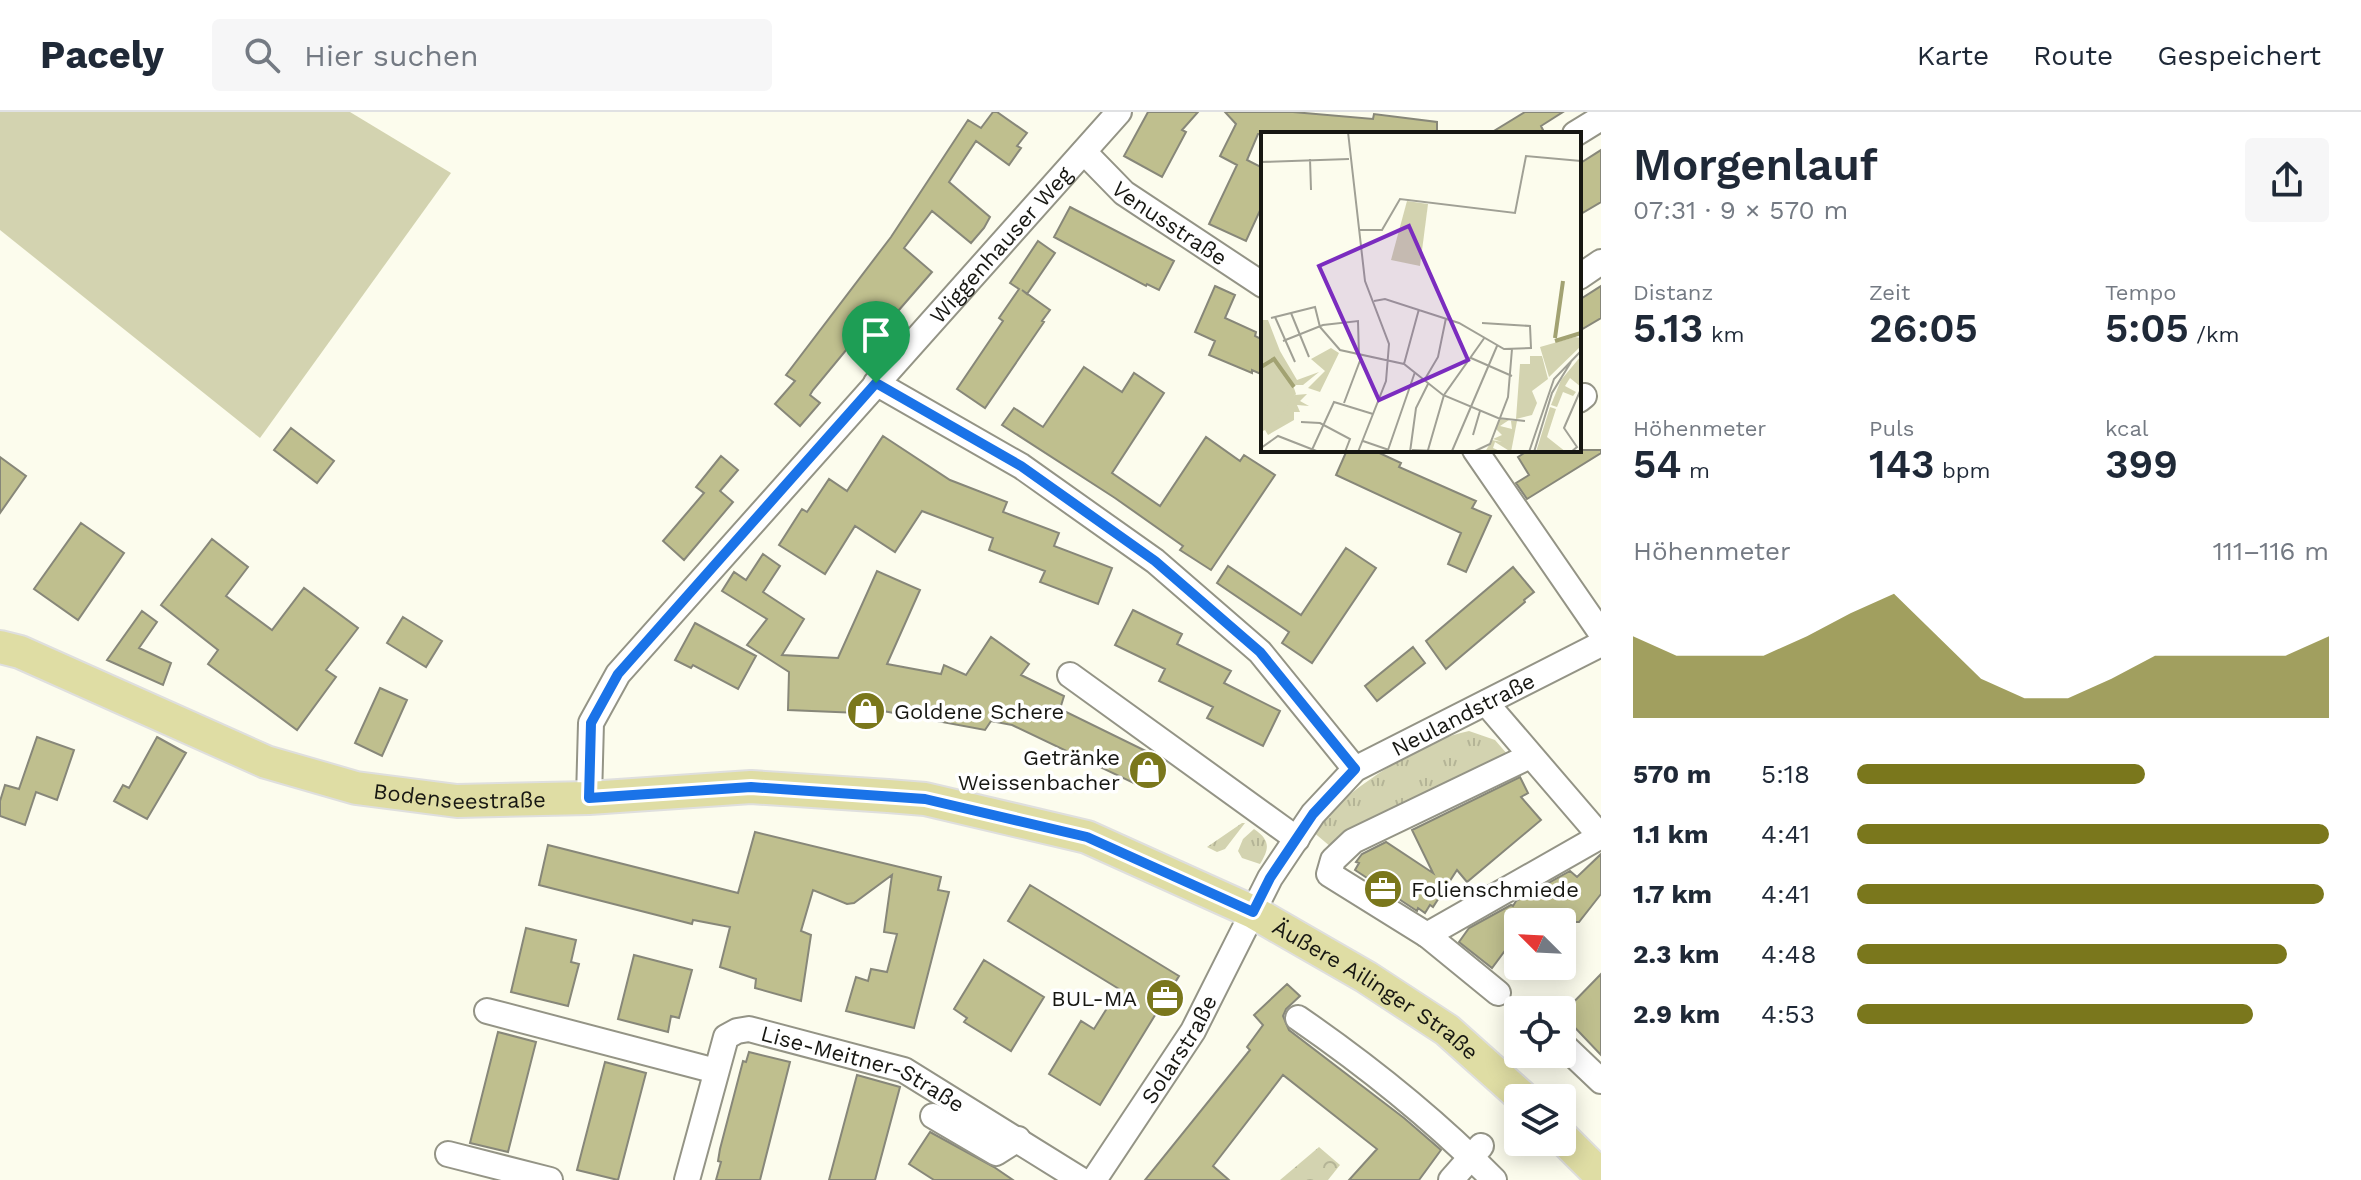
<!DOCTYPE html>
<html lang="de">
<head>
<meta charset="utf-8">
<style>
	body { margin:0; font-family:"Work Sans",sans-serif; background:#f6f6f7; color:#1f2937; height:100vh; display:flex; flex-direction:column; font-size:30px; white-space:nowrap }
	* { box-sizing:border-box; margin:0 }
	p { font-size:26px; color:#747a83 }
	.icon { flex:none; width:44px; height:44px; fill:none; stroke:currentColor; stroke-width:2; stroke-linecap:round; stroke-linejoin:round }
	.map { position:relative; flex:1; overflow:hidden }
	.side { display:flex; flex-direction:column; background:#fff; width:760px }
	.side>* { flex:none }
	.needle { width:52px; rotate:294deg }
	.buttons { position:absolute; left:1504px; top:796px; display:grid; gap:16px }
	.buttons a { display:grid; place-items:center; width:72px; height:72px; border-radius:8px; background:#fff; box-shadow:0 4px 20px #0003; font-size:40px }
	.pin { position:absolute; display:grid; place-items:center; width:68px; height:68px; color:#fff; margin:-82px -34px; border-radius:50% 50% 50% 0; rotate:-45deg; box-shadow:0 0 8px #0007 }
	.pin .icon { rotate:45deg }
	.round { display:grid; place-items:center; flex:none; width:84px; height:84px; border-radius:8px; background:#f6f6f7 }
	.headline { display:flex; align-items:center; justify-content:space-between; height:136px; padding:0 32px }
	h1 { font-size:44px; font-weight:600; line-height:60px }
	.metrics { display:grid; grid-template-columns:repeat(3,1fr); gap:12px; height:136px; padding:8px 32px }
	.metrics div { display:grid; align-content:center }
	.metrics b { font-size:40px; font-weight:600 }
	.metrics small { font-size:22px; font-weight:400 }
	.metrics p { font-size:22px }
	.chart { height:224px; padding:16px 32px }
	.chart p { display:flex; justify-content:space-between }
	.chart svg { width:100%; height:144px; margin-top:8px; fill:#7a771c; opacity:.7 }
	ul { padding:0 32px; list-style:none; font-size:26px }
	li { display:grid; grid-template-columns:128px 96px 1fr; align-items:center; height:60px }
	li i { height:20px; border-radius:10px; background:#7a771c }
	header { display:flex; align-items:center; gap:48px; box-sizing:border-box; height:112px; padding:0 40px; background:#fff; border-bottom:2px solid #e0e1e3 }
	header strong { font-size:38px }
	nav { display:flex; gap:44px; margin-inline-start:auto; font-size:28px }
	.search { width:560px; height:72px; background:#f6f6f7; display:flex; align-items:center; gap:20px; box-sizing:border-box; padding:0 28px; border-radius:8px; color:#747a83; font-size:30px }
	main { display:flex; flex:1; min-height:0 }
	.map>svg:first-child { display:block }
	.grass { fill:url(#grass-tufts) }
	.forest { fill:url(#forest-crowns) }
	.pitch { fill:#d3d3b0 }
	.building { fill:#bfbf8e; stroke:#878779; stroke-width:2 }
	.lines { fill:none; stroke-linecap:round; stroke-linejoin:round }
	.minor-casing { stroke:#949486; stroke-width:28 }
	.major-casing { stroke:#dfdfde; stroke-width:36 }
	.minor { stroke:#fff; stroke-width:24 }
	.major { stroke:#dfdda4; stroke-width:32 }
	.route-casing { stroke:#fff; stroke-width:16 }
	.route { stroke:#1a73e8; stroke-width:10 }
	.labels { text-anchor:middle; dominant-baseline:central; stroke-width:7; stroke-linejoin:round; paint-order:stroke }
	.street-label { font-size:22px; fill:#171712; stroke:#fff }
	.poi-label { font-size:22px; fill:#171712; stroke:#fff; text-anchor:start }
	.inset-river { fill:none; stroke:#a2a272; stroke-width:4 }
	.inset-road { fill:none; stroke:#a0a095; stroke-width:2 }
	.view { fill:#7b2cbf; fill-opacity:0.15; stroke:#7b2cbf; stroke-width:4 }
	.inset-edge { fill:none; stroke:#171712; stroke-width:4 }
</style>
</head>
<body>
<header>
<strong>Pacely</strong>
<div class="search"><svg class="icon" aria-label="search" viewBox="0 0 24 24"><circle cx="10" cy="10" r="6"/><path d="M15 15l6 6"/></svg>Hier suchen</div>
<nav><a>Karte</a><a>Route</a><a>Gespeichert</a></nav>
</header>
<main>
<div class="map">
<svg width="1601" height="1068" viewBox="0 0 1601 1068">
	<defs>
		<pattern id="grass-tufts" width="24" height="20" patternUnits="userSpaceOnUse" patternTransform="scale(2)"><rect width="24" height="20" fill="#d3d3b0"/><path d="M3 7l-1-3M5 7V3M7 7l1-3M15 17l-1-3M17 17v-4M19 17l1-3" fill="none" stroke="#b4b496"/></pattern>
		<pattern id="forest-crowns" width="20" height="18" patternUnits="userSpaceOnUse" patternTransform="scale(2)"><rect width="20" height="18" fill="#d3d3b0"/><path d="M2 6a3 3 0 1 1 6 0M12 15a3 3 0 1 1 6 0" fill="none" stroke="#b4b496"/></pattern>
	</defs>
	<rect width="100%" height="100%" fill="#fcfced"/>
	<path class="grass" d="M1469,619L1495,628L1508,643L1331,735L1312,719C1342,681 1421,628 1469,619Z
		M1242,711H1245L1225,737L1217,740L1207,735Z
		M1254,717C1270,728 1270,736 1260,752L1242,746L1238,739L1243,727Z"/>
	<path class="forest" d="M1319,1035L1340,1053L1328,1068H1280Z"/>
	<path class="pitch" d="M0,0H350L451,61L260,326L0,118Z"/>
	<path class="building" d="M993,0H997L1027,21L1017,34L1021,36L1009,53L976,29L949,70L990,105L984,116L971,131L932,99L904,136L932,160L872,229L861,220L813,278L810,283L820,291L800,314L775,292L795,269L786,263L891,125L968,8L981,16Z
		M1148,0H1198L1182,18L1186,20L1162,65L1124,44Z
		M1225,0H1293L1373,7L1374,2L1437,10V22H1258L1247,48L1263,56V92L1246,129L1209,112L1237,53L1220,44L1236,12Z
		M1525,0H1563L1541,14L1545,22H1489Z
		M1601,38V90L1579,103V52Z
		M1070,95L1174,149L1159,178L1147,172L1146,174L1054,125Z
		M1038,129L1055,141L1027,182L1022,178L1050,198L1042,209L1044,210L985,296L957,277L1003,209L999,206L1019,177L1010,171Z
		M1215,174L1235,183L1225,206L1256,220L1255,224L1263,228V263L1252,258V261L1209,243L1215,229L1195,220Z
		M1601,174V206L1579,219V188Z
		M1084,255L1122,280L1134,261L1164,281L1112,361L1160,394L1206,325L1240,349L1244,343L1275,363L1211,458L1180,438L1183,434L1115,386L1002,313L1014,296L1043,315Z
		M291,316L334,349L317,371L274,338Z
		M883,324L950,368L1007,390L1003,400L1059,421L1054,434L1112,456L1098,492L1040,470L1045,459L989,438L993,426L922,399L895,440L855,414L825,462L779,433L802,397L807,400L829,367L847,379Z
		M1347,338H1373L1401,351L1399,355L1476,389L1472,396L1491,404L1466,460L1448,452L1461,421L1336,363Z
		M1529,338H1601V341L1527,387L1516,371L1529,363L1518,345Z
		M721,344L738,358L720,379L733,390L684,448L663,429L704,381L696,375Z
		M0,345L26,364L0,401Z
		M81,411L124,441L78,508L34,477Z
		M212,427L248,455L226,484L272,518L304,476L358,516L326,558L336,565L297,618L208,552L218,538L161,493Z
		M1346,436L1376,456L1312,551L1282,531L1289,520L1217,471L1228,454L1301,503Z
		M763,442L780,454L763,480L804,507L782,543L838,546L877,459L920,478L887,552L941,562L944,553L966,563L991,525L1029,552L1021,563L1064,584L1060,597L1156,644L1142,675L1012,613L991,609L985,618L883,599V602L788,598L789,560L747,533L767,507L722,479L734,460L746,468Z
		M1513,455L1534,480L1524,488L1525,490L1446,557L1426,529Z
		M1133,498L1182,522L1177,532L1231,559L1224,571L1280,599L1263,634L1207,606L1213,595L1159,569L1165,557L1115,533Z
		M142,499L157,510L139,536L171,551L163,573L107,548Z
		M403,505L442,529L426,555L387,531Z
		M695,511L756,544L738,577L693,553L691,556L675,548Z
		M1413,535L1425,551L1377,589L1365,574Z
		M380,576L407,588L382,644L355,631Z
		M37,625L74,638L57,688L36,680L25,713L0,704V689L5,673L19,677Z
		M157,625L186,641L147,707L114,689L123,673L129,676Z
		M1520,665L1528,681L1521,685L1541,708L1467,770L1457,758L1433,795L1430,793L1425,801L1418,796L1417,799L1355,758L1359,751L1356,750L1362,742L1386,730L1433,761L1412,718Z
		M755,720L941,765L938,778L949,780L914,916L846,899L856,865L868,869L871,857L887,860L897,822L884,820L892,763L854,791L847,792L813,778L801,819L811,823L801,889L755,876L756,867L720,855L730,815L693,808L692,812L539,773L548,733L738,781Z
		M1601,742V782L1579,810H1518V845L1507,836L1492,856L1459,830L1469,816L1511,793L1513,794L1516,789L1570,759L1577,765Z
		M1030,773L1179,864L1100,993L1049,962L1081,909L1094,917L1119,877L1008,809Z
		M526,816L576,828L571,850L579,852L568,894L511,880Z
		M634,843L692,858L679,906L671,904L668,920L618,907Z
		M984,848L1044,885L1011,939L964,910L967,906L954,897Z
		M1601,862V943L1562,902Z
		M1287,872L1300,884L1286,897L1283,904L1289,918L1404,1006L1441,1038L1419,1068H1349L1377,1037L1283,963L1213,1054L1229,1068H1145L1250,938L1247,935L1263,913L1254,903Z
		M498,920L536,930L508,1040L470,1031Z
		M749,940L790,950L760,1068H716L721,1050L718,1049L720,1037L743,949L746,950Z
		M605,950L646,961L618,1068L577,1058Z
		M857,963L900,975L875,1068H829Z
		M930,1020L994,1055L1013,1068H934L909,1052Z"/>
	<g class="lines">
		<g class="minor-casing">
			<g id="minor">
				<path d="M1575,22L1601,6"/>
				<path id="s1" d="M1084,40L1124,81L1263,173"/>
				<path d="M1579,165L1601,150"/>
				<path d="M876,271L1021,354L1155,449L1260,540L1355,657"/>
				<path d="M1579,288L1584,284"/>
				<path d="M1475,338L1601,521"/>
				<path d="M1070,563L1297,727"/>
				<path d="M1486,591L1601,725"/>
				<path id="s2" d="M589,686L591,611L618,562L1119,0"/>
				<path d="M1427,823L1601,724"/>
				<path d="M1498,881L1427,823L1329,762L1333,748L1353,729L1530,644"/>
				<path d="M487,899L716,959"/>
				<path d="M1298,906C1366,953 1436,1009 1494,1068"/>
				<path d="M1562,932L1601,969"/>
				<path d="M933,1004L996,1041L1018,1027"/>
				<path d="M448,1042L550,1068"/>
				<path id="s3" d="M687,1068L726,925L737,919L749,917L904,958L1081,1068"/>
				<path id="s4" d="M1094,1068L1193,919L1270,766L1313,702L1355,657L1601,532"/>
				<path d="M1451,1068L1481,1034"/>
			</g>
		</g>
		<g class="major-casing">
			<g id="major">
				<path id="s5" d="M0,535L20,540L266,650L356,676L457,689L589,686L751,675L888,684L925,687L1087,725L1253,800L1366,865L1447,918L1523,986"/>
				<path d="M1562,1025L1601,1064"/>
			</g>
		</g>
		<use href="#minor" class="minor"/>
		<use href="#major" class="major"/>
	</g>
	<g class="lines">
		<g class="route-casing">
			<path id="route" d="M876,271L1021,354L1155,449L1260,540L1355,657L1313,702L1270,766L1253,800L1087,725L925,687L751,675L589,686L591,611L618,562Z"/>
		</g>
		<use href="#route" class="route"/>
	</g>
	<defs>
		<g id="shop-disc" transform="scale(2)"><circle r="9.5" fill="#7a771c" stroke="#fff"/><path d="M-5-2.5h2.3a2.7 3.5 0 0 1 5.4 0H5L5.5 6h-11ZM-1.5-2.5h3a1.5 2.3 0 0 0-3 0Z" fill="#fff"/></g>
		<g id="office-disc" transform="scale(2)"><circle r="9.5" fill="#7a771c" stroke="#fff"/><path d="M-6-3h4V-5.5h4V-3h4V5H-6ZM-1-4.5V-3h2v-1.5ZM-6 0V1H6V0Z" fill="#fff"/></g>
	</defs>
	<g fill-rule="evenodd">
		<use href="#shop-disc" x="866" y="599"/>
		<use href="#shop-disc" x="1148" y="658"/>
		<use href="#office-disc" x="1383" y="777"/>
		<use href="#office-disc" x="1165" y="886"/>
	</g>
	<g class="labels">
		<g class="street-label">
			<text stroke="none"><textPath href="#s1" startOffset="112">Venusstraße</textPath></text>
			<text stroke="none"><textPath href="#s2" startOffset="706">Wiggenhauser Weg</textPath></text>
			<text stroke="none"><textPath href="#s4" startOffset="610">Neulandstraße</textPath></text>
			<text stroke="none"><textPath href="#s5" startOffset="488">Bodenseestraße</textPath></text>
			<text stroke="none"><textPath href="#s5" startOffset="1448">Äußere Ailinger Straße</textPath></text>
			<text stroke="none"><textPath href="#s4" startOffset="156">Solarstraße</textPath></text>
			<text stroke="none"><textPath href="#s3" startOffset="294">Lise-Meitner-Straße</textPath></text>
		</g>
		<g class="poi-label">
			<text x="894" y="599">Goldene Schere</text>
			<text x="1120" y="645" text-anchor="end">Getränke<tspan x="1120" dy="25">Weissenbacher</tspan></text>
			<text x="1411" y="777">Folienschmiede</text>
			<text x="1137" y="886" text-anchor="end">BUL-MA</text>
		</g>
	</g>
	<g transform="translate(1261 20)">
		<rect width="320" height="320" fill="#fcfced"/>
		<path d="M0,188H7L19,219L0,226ZM314,205L320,206V214L288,245L279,215ZM70,216L78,221L59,260L47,256L64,239L50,227ZM320,224V255L309,246L304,254L315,260L312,264L302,260L296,275L290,273L300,248ZM46,262L39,269L48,274L36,273L39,280H33V288L7,303L4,298L34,263ZM289,275L295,277L286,305L305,320H275ZM239,287L248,288L239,294L251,297L250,289H256L250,320L234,310L232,316L241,320H224L231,308L241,310L232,307L241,303L235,297Z" fill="#d3d3b0"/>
		<path d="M9,219H19L36,248L58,240L42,253H32L35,262L12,294L0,300V227Z" fill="#d3d3b0"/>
		<path d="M269,224H281L287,247L271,259L276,271L271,283L255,287L259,232H269Z" fill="#d3d3b0"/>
		<path d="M146,69L167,72L159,134L130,128Z" fill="#d3d3b0"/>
		<path class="inset-river" d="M294,206L302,149M294,209L320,201M0,235L13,227L33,255"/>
		<path class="inset-road" d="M87,0L104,149L128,212L125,249L97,320M49,27L50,58M0,30L88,27M99,98H121L139,67L254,81L265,24L320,29M113,169L124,167L198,191L243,217L271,216M30,181L48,225M14,185L34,230M10,186L54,175L59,195L79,218L143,232L182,263L237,286L264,289M221,191L269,194L270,216M22,209L62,193L97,189L98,225M210,226L251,244M143,232L158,177M164,247L177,225L185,186M83,271L100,226M40,290L59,291L89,307L84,320M212,303L219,279M102,309L128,318M0,316L17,304L58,320M127,318L154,240M151,318L199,320M167,318L183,263L224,205M191,319L236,214M50,320L73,270L112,282M149,320L155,276L167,252M212,320L229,312L247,265L251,217M268,320L293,247L320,219M273,320L291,261L310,230M310,320L316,315L303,296L320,257"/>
		<path class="view" d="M148,94L207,228L118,268L58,134Z"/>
		<rect width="320" height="320" class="inset-edge"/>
	</g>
</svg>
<div class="buttons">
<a><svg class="needle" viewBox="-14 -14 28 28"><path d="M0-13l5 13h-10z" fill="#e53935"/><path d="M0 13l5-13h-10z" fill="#747a83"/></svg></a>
<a><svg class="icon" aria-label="locate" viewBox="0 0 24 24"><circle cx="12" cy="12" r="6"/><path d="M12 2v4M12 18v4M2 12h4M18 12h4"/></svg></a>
<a><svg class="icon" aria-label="layers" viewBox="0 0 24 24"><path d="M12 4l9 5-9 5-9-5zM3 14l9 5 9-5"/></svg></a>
</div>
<div class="pin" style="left:876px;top:271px;background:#1e9e55"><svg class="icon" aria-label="arrive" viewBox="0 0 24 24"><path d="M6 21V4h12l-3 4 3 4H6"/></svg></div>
</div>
<section class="side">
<div class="headline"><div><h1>Morgenlauf</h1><p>07:31 · 9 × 570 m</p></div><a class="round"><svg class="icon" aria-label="share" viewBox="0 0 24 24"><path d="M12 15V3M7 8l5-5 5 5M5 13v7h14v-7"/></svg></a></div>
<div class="metrics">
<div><p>Distanz</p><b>5.13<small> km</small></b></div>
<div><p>Zeit</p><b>26:05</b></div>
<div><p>Tempo</p><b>5:05<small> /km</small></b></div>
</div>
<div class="metrics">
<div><p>Höhenmeter</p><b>54<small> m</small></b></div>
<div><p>Puls</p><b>143<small> bpm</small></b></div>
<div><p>kcal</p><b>399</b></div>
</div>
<div class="chart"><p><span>Höhenmeter</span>111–116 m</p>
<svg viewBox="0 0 160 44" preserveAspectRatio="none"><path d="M0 44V19L10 25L20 25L30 25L40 19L50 12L60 6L70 19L80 32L90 38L100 38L110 32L120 25L130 25L140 25L150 25L160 19V44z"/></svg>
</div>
<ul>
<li><b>570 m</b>5:18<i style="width:61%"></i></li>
<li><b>1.1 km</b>4:41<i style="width:100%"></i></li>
<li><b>1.7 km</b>4:41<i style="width:99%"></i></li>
<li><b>2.3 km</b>4:48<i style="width:91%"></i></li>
<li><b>2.9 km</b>4:53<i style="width:84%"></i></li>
</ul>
</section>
</main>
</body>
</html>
